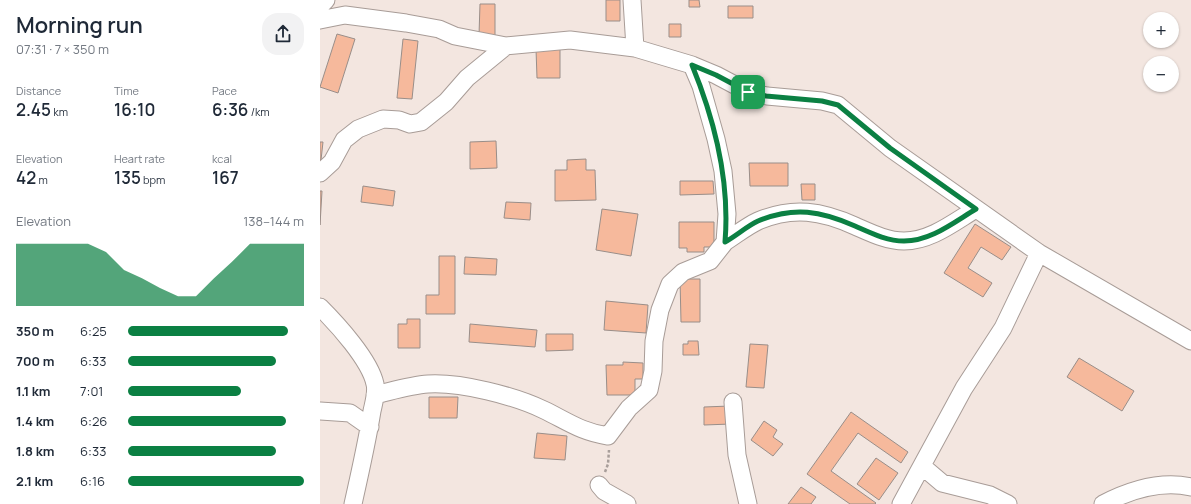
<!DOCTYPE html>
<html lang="en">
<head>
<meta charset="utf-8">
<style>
	body { margin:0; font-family:Manrope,sans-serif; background:#f2f2f3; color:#1f2937; height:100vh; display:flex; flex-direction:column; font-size:15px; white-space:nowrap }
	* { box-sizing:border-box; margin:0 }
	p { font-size:13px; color:#747a83 }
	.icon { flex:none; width:22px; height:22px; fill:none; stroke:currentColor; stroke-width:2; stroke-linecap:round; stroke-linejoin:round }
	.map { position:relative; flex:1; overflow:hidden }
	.details { display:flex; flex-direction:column; background:#fff; width:320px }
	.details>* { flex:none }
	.buttons { position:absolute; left:823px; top:12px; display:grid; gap:8px }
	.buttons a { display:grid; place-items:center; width:36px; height:36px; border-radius:50%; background:#fff; box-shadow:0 1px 3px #0004; font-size:20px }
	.pin { position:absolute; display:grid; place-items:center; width:34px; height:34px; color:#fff; margin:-17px; border-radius:8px; box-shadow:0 2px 6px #0006 }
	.round { display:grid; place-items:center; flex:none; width:42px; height:42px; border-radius:16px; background:#f2f2f3 }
	.summary { display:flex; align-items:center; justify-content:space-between; height:68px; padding:0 16px }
	h1 { font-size:22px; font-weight:600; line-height:30px }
	.stats { display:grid; grid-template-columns:repeat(3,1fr); gap:6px; height:68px; padding:4px 16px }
	.stats div { display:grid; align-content:center }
	.stats b { font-size:17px; font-weight:600 }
	.stats small { font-size:11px; font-weight:400 }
	.stats p { font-size:11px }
	.chart { height:112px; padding:8px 16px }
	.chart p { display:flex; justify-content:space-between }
	.chart svg { width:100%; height:72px; margin-top:4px; fill:#0b8043; opacity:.7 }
	ul { padding:0 16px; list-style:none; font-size:13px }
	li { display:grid; grid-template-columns:64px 48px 1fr; align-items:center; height:30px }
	li i { height:10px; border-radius:5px; background:#0b8043 }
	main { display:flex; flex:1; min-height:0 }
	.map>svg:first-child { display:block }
	.building { fill:#f6b99c; stroke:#998e89 }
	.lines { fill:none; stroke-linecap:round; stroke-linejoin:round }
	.minor-casing { stroke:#a89c97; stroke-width:19 }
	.path { stroke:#a89e9a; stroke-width:2.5; stroke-dasharray:3 2; stroke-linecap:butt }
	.minor { stroke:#fff; stroke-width:17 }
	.route-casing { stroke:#fff; stroke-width:8 }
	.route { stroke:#0b8043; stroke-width:5 }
</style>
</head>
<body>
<main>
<section class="details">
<div class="summary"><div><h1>Morning run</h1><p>07:31 · 7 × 350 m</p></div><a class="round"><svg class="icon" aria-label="share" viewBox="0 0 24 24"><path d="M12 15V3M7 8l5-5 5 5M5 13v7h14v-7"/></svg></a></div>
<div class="stats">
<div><p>Distance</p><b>2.45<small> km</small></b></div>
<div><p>Time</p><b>16:10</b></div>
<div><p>Pace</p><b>6:36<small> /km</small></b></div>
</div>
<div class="stats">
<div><p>Elevation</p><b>42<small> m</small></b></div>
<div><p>Heart rate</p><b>135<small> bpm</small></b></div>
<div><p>kcal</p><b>167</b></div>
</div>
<div class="chart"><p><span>Elevation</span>138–144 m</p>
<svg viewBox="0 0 160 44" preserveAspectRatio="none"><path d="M0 44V6L10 6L20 6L30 6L40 6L50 11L60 22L70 27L80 33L90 38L100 38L110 27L120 17L130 6L140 6L150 6L160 6V44z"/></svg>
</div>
<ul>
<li><b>350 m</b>6:25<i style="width:91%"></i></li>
<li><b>700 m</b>6:33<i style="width:84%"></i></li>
<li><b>1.1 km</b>7:01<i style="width:64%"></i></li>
<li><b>1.4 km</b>6:26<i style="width:90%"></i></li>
<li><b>1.8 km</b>6:33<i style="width:84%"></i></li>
<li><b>2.1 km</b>6:16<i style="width:100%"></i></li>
</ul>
</section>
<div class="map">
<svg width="871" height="504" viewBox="0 0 871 504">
	<rect width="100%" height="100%" fill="#f3e6e0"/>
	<path class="building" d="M286,0H300V21H286Z
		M369,0H379L380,7H369Z
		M160,4H175V36L159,35Z
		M408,6H433V18H408Z
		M349,24H361V37H349Z
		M17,34L35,39L18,93L0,87Z
		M83,39L98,41L92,99L77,98Z
		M216,49H240V78H217Z
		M176,141L177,168L150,169V142Z
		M0,142H3L1,160H0Z
		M266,159V170H275L276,200L235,201V170H247V160Z
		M429,163H468V186H430Z
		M360,181H393L394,194L360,195Z
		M481,184H495V200H482Z
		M43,186L75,191L73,206L41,202Z
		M0,191H2L0,225Z
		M186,202L211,203L210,220L184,218Z
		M282,209L318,214L311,256L276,250Z
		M359,222H394V247H384V252H367V248H359Z
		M655,224L691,247L682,260L661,247L648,268L672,283L663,297L624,273Z
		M119,256H135V314H106V295H119Z
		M145,257L177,259L176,275L144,274Z
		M360,279H380V322H361Z
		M286,301L328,305L326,333L284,330Z
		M87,319H100V348H78V324H87Z
		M150,324L217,330L215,347L149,342Z
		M226,334H253V350L226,351Z
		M368,341H378L379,355H363V344H368Z
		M430,344L448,345L444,388L426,387Z
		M759,358L814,391L802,411L747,377Z
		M303,362L323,363V379H315V395H287L286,365H303Z
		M109,397H138L137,418H109Z
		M410,406L411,424L384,425V407Z
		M531,412L588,452L581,463L538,433L511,471L556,503L555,504H530L487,474Z
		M444,421L457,430L453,437L463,444L453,456L431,440Z
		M217,433L247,436L245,460L214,458Z
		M556,458L578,473L559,500L537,484Z
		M481,487L496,497L491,504H468Z"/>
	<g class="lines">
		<g class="minor-casing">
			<path id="minor" d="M312,0L315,48
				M0,6L6,0
				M0,20L25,15L86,23L119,29L135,36L186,46L250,40L315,48L372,65L396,75L428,92L447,96L502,101L518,105L570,148L719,253L871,341
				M0,173L12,162L24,140L38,129L63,119L79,120L90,124L101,122L126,102L147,78L186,46
				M405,242C416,235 427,226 438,221C473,206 502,211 535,226C551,233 567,241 584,241C611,241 634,222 656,209
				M0,307C17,324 50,360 55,384C57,392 54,402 52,411C47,442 40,473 33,504
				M55,395C72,391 91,385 108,384C141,382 195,396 224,410C247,421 261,432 288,436L309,408L329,390L333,371L334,341L340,310L350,284L363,272L390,261L405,242L407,214L403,171L396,139L381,86L372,65
				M413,402L417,455L428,504
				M0,411L30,413L50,427
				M602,466L622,483L670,495L688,504
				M279,485L284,491L307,504
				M581,504L644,388L683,328L719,253
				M783,504C810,490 840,480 871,487"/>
		</g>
		<path class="path" d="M285,472L288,464L289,450"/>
		<use href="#minor" class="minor"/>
	</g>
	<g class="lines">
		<g class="route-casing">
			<path id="route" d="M372,65L396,75L428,92L446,96L502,101L518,105L570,148L656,209C634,222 611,241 584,241C567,241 551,233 535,226C501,211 474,206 438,221C427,226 416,236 405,242C410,182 395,121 372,65Z"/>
		</g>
		<use href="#route" class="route"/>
	</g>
</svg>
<div class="buttons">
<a>+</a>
<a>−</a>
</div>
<div class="pin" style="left:428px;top:92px;background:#1e9e55"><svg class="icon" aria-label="arrive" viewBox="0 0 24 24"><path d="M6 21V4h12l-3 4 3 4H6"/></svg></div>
</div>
</main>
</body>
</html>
